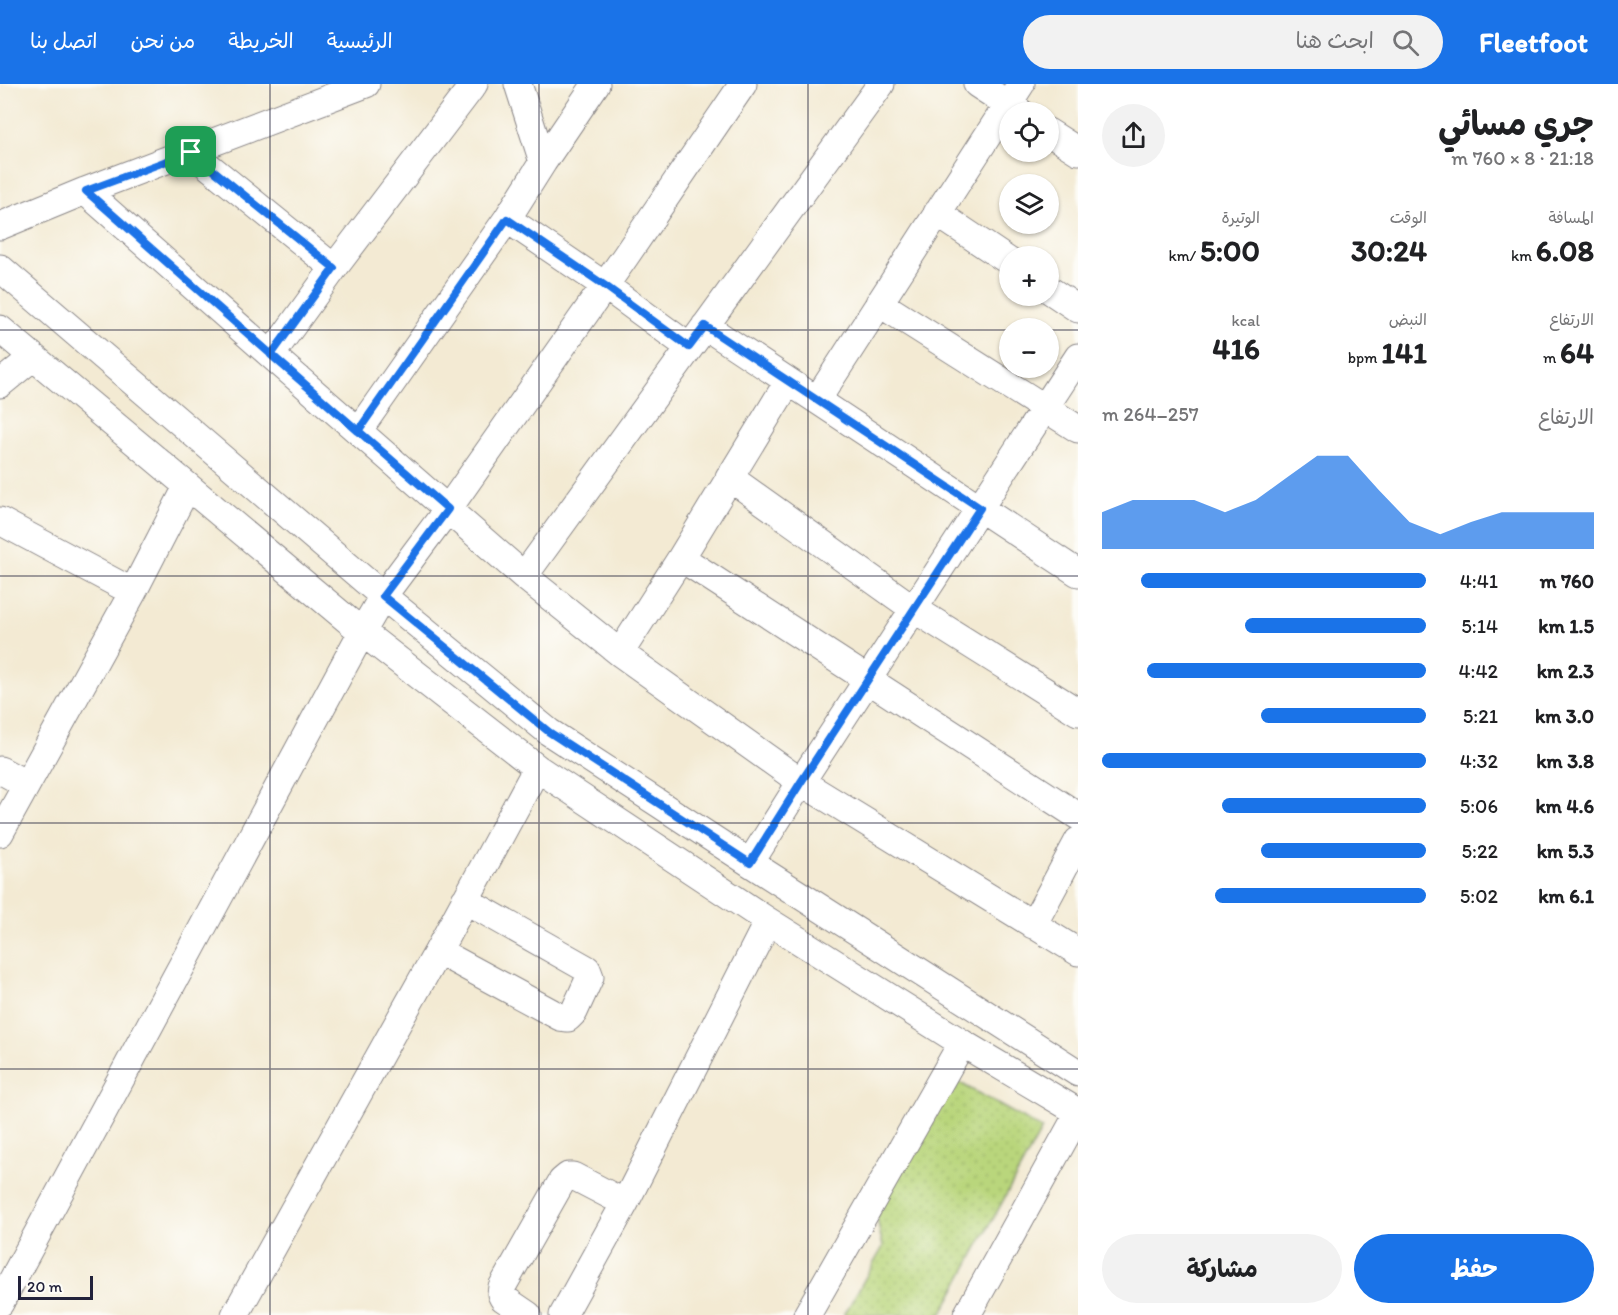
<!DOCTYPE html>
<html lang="ar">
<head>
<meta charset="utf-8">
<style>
	body { margin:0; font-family:Itim,"Playpen Sans Arabic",sans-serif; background:#f2f2f2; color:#202124; direction:rtl; height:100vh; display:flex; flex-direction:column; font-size:22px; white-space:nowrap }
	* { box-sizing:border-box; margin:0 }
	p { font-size:20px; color:#757577 }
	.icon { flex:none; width:33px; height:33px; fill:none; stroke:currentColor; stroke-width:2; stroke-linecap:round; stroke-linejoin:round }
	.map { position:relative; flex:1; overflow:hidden; direction:ltr }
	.details { display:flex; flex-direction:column; background:#fff; width:540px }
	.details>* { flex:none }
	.controls { position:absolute; left:999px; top:18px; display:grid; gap:12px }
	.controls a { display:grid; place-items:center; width:60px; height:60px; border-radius:50%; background:#fff; box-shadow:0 2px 4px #0004; font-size:30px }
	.scale { position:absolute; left:18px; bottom:15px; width:75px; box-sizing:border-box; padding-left:6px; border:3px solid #22223b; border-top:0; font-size:16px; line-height:21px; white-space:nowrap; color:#22223b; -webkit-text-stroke:4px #fdfcf7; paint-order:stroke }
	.pin { position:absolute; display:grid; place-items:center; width:51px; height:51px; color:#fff; margin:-26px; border-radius:12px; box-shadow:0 3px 9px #0006 }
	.round { display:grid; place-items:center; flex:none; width:63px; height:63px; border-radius:32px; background:#f2f2f2 }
	.overview { display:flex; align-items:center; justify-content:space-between; height:102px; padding:0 24px }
	h1 { font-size:33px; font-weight:700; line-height:45px }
	.stats { display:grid; grid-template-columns:repeat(3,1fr); gap:9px; height:102px; padding:6px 24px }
	.stats div { display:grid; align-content:center }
	.stats b { font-size:30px; font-weight:700 }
	.stats small { font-size:16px; font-weight:400 }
	.stats p { font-size:16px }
	.chart { height:168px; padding:12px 24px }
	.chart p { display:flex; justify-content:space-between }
	.chart svg { width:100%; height:108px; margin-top:6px; fill:#1a73e8; opacity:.7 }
	.action { display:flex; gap:12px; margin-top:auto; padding:12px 24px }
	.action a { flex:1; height:69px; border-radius:36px; background:#1a73e8; color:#fff; font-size:24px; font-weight:700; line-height:69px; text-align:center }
	.action a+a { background:#f2f2f2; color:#202124 }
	ul { padding:0 24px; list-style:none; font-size:20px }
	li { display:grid; grid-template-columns:96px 72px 1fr; align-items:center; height:45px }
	li i { height:15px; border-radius:8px; background:#1a73e8 }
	header { display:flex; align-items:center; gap:36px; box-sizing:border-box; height:84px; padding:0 30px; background:#1a73e8; color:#fff }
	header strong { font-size:28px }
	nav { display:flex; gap:33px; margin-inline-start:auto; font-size:21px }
	.search { width:420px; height:54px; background:#f2f2f2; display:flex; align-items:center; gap:15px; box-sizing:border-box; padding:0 21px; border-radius:33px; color:#757577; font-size:22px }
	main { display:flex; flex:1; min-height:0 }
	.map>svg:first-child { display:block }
	.garden { fill:url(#garden-dots); stroke:#6e7c5c; stroke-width:1.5 }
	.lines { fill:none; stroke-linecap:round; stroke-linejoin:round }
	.street-casing { stroke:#8a8687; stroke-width:29 }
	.street { stroke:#fff; stroke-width:27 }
	.route-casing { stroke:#fff; stroke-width:12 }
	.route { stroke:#1a73e8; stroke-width:8 }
	.grid { fill:none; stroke:#22223b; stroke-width:1.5; stroke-opacity:0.55 }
</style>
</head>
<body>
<header>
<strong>Fleetfoot</strong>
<div class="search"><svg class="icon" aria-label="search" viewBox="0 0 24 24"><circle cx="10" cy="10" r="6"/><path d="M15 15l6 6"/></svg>ابحث هنا</div>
<nav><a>الرئيسية</a><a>الخريطة</a><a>من نحن</a><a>اتصل بنا</a></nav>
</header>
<main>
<section class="details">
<div class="overview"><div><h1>جري مسائي</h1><p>21:18 · 8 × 760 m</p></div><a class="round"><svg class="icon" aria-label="share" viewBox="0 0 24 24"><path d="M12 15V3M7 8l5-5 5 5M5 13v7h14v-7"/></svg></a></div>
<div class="stats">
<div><p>المسافة</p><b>6.08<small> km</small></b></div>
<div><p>الوقت</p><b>30:24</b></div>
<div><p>الوتيرة</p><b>5:00<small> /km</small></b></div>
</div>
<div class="stats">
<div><p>الارتفاع</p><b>64<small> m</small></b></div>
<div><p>النبض</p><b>141<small> bpm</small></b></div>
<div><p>kcal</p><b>416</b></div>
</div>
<div class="chart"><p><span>الارتفاع</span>257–264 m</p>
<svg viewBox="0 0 160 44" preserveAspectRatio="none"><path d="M0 44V29L10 24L20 24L30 24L40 29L50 24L60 15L70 6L80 6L90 20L100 33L110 38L120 33L130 29L140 29L150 29L160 29V44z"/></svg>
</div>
<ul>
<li><b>760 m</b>4:41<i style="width:88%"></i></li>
<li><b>1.5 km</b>5:14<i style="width:56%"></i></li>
<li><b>2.3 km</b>4:42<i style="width:86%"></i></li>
<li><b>3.0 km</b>5:21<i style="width:51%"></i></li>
<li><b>3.8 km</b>4:32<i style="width:100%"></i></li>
<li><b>4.6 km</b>5:06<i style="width:63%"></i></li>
<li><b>5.3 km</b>5:22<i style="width:51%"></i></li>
<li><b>6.1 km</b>5:02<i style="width:65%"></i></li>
</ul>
<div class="action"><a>حفظ</a><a>مشاركة</a></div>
</section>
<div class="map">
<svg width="1078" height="1231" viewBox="0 0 1078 1231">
	<defs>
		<pattern id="garden-dots" width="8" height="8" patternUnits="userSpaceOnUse" patternTransform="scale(1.5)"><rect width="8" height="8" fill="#b9d67c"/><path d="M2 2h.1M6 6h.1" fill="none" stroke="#9fb76c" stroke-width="1.8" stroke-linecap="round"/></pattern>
	</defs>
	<rect width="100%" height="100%" fill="#fdfcf7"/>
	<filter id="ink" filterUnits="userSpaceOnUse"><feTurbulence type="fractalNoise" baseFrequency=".0167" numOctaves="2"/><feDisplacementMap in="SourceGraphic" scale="12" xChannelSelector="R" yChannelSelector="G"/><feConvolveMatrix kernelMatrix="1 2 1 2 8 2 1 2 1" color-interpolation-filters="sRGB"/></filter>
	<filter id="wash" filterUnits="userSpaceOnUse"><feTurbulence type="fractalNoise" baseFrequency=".008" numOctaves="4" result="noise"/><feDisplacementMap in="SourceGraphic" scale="24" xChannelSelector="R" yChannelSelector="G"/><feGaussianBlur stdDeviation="1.35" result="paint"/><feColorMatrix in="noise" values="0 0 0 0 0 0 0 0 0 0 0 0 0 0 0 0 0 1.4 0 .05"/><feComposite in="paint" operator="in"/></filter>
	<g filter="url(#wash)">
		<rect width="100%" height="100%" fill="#f3ead3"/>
		<path class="garden" d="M953,995L1042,1045L941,1231H844L883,1163L876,1130Z"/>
	</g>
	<g filter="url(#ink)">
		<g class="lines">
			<g class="street-casing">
				<path id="street" d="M518,0L543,78
					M977,0L1020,28
					M1048,48L1078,67
					M191,68L334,184
					M85,107L271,271L524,492L620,569L801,698L1078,868
					M937,129L1010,178
					M507,135L604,201L689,263
					M0,142L85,107L366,0
					M0,184L383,512L549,648L750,779L1078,989
					M1048,205L1078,225
					M879,219L1078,345
					M705,242L1078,489
					M0,245L362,548L537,684L768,837L962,959L1078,1028
					M271,271L334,184L474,0
					M0,300L33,273
					M817,316L1021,0
					M358,347L507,135L543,78L596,0
					M729,393L914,525L1078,628
					M0,437L133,508
					M681,474L1078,732
					M524,492L881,0
					M620,569L681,474L788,298
					M0,686L26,700
					M0,749L133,508L187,403
					M750,779L801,698L1078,273
					M1033,841L1078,757
					M438,867L560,933L568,934L574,928L590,893L587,885L465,816
					M0,1219L362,548L383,512L448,425L625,173L743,0
					M235,1231L438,867L537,684
					M528,1231L503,1214L501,1210L502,1203L562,1097L568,1092H573L625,1119
					M563,1231L625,1119L768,837
					M807,1231L962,959
					M967,1231L1078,1030"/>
			</g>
			<use href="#street" class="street"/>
		</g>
	</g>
	<g class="lines" filter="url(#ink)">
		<g class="route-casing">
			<path id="route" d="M191,68L334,184L271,271L448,425L383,512L549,648L750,779L801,698L980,424L705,242L689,263L604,201L507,135L358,347L86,107L191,68"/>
		</g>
		<use href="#route" class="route"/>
	</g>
	<path class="grid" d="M270,0V1231M539,0V1231M808,0V1231M0,246H1010M1048,246H1078M0,492H1078M0,739H1078M0,985H1078"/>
</svg>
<div class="controls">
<a><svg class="icon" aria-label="locate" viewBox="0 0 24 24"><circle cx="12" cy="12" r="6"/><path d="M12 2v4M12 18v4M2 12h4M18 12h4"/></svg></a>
<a><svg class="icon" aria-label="layers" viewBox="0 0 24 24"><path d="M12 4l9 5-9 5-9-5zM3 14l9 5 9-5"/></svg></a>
<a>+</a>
<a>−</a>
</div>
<div class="scale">20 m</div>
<div class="pin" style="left:191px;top:68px;background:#1e9e55"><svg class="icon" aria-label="arrive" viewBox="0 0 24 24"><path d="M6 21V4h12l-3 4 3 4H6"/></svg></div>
</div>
</main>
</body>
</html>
